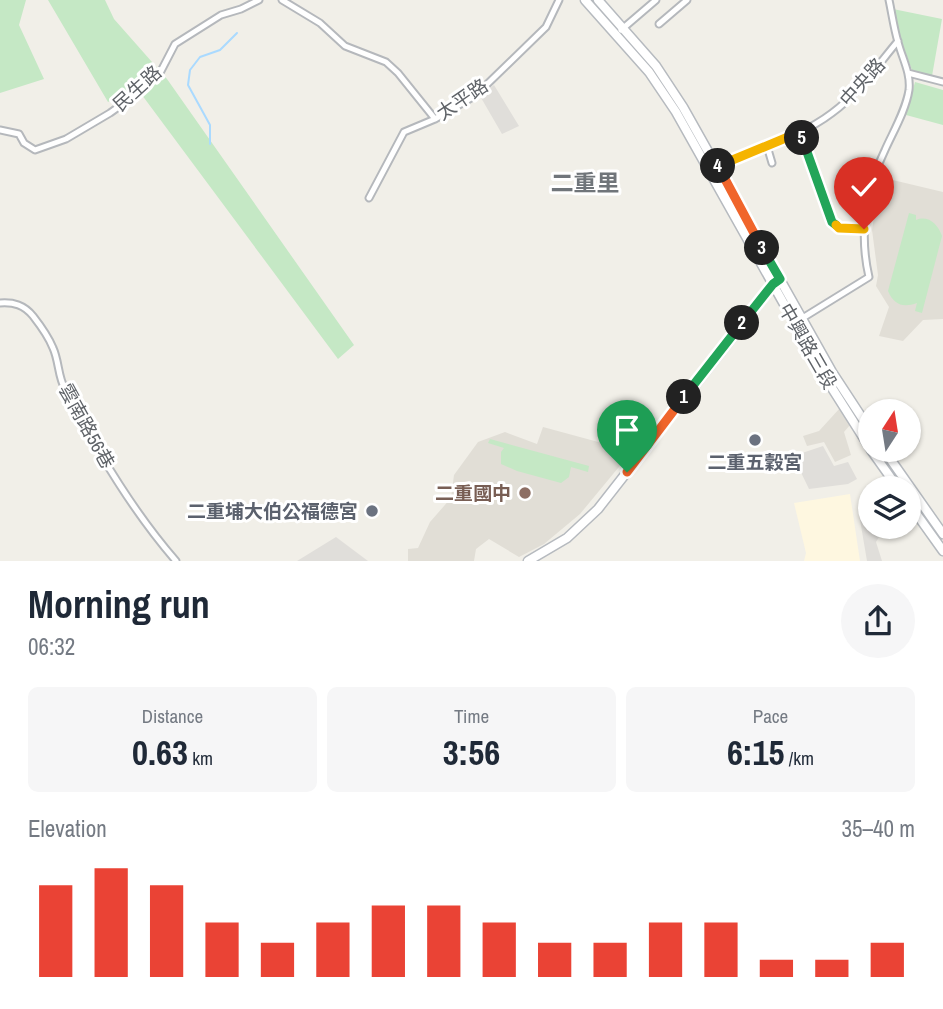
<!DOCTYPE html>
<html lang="en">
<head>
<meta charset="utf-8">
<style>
	body { margin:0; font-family:"Archivo Narrow","Noto Sans TC",sans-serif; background:#f6f6f7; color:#1f2937; height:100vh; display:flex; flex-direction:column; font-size:26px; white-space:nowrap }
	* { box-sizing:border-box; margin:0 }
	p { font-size:23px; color:#747a83 }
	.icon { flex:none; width:38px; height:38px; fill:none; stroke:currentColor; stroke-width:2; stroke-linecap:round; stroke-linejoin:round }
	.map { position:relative; height:561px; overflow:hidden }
	.details { display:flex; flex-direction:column; background:#fff; flex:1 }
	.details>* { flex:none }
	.needle { width:46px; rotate:12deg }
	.fabs { position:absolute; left:858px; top:399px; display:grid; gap:14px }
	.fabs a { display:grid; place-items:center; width:63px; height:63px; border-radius:50%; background:#fff; box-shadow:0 2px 5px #0004; font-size:35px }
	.pin { position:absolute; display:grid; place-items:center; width:60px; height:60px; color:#fff; margin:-72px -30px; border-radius:50% 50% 50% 0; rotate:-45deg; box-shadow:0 0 7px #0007 }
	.pin .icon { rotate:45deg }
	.km { position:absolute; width:35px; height:35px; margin:-18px; border-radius:50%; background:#222; color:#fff; font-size:19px; line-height:35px; text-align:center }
	.round { display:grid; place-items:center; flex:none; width:74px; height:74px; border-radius:37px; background:#f6f6f7 }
	.head { display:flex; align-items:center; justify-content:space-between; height:119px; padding:0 28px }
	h1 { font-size:38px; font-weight:700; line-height:52px }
	.figures { display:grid; grid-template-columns:repeat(3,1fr); gap:10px; height:119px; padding:7px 28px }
	.figures div { display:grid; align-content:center; border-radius:10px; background:#f6f6f7; text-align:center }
	.figures b { font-size:35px; font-weight:700 }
	.figures small { font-size:19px; font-weight:400 }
	.figures p { font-size:19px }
	.chart { height:196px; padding:14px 28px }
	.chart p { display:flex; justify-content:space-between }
	.chart svg { width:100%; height:126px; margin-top:7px; stroke:#ea4335; stroke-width:6 }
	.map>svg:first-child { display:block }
	.commercial { fill:#fef7e0 }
	.industrial { fill:#e0deda }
	.education { fill:#e1ded6 }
	.green { fill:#c5e8c5 }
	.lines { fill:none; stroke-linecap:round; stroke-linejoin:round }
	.stream { stroke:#aadaff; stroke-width:2 }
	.street-casing { stroke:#b5b8bc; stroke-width:9 }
	.secondary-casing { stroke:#b6babf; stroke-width:11 }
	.street { stroke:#fff; stroke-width:5 }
	.secondary { stroke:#fff; stroke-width:8 }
	.split-1-casing { stroke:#fff; stroke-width:14 }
	.split-2-casing { stroke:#fff; stroke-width:14 }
	.split-3-casing { stroke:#fff; stroke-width:14 }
	.split-4-casing { stroke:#fff; stroke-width:14 }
	.split-5-casing { stroke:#fff; stroke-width:14 }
	.split-6-casing { stroke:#fff; stroke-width:14 }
	.split-7-casing { stroke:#fff; stroke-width:14 }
	.split-1 { stroke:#f0652b; stroke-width:9 }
	.split-2 { stroke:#22a559; stroke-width:9 }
	.split-3 { stroke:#22a559; stroke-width:9 }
	.split-4 { stroke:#f0652b; stroke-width:9 }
	.split-5 { stroke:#f5b400; stroke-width:9 }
	.split-6 { stroke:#22a559; stroke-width:9 }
	.split-7 { stroke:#f5b400; stroke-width:9 }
	.worship-dot { fill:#6b7280; stroke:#fff; stroke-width:2.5 }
	.education-dot { fill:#8d6e63; stroke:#fff; stroke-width:2.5 }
	.labels { text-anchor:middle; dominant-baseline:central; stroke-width:6; stroke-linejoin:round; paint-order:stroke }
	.street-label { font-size:19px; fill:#5f6368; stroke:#fff }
	.worship-label { font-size:19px; font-weight:bold; fill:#5b616d; stroke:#fff }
	.education-label { font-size:19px; font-weight:bold; fill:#785e54; stroke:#fff; text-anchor:end }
	.quarter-label { font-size:23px; font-weight:bold; fill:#70757a; stroke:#fff }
</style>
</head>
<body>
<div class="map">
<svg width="943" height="561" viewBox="0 0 943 561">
	<rect width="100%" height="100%" fill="#f1efe8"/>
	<path class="commercial" d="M850,494L860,561H804L806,553L794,503Z"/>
	<path class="industrial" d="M494,85L519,126L502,134L480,96Z
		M823,446L834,466L848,462L857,479L848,484L809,489L793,456Z
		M870,507V527H885L876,542L882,561H867L859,514Z
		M336,537L368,561H297Z"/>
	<path class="education" d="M880,177L943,192V319L923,320L903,341L879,336L889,307L876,286L878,275L872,230Z
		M840,408L850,425L844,432L851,455L835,462L824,442L807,446L803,436L819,431Z
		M543,427L613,446L610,456L623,462L580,514L544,544L519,557L489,539L476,549L474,561H408V549L418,548L430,522L451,498L454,475L478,442L505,432L537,444Z"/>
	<path class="green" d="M0,0H26L19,25L44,79L0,93Z
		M48,0H105L114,19L167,79L354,345L338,359L136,87L108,102Z
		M893,9L942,19L932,76L912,70L900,38Z
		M915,82L943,90V125L906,115Z
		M909,213L916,215V220C928,215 938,224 942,236L922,313L915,311L917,303C903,308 894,305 888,291Z
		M490,439L589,466L588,472L571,467L569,477L561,483L517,471L501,464V452L504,448L488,443Z"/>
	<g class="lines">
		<path class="stream" d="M210,144V125L188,85L190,70L200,57L220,50L237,33"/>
		<g class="street-casing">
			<path id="street" d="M282,0L320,23L345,46L386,62L398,73L435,119
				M659,24L687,0
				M621,30L656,0
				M908,73L943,82
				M0,130L19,134L24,143L35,150L66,139L110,113L131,98L161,71L175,44L221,15L241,9L259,0
				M800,132L832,221L839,227L864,229
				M767,146L772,163
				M715,167C753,149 798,139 832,113C858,94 877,66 898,41
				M369,198L404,132L435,119L476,95L546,27L559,0
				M0,303C14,302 24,305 33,316C40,325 49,338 53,348C59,361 58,377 65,389C96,450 131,509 176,561
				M801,319L869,277C859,234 866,190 885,150C893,132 906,110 909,90C911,73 902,58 898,42C894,29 892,14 889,0"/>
		</g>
		<g class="secondary-casing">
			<path id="secondary" d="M585,0L649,72L676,112L825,377L870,448
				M598,0L656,66L683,107L832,372L870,430
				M871,450L898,488
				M884,450L943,534
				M908,502L943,551
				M528,561L567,538L598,509L775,283"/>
		</g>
		<use href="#street" class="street"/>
		<use href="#secondary" class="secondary"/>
	</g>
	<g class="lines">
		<g class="split-1-casing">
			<path id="split-1" d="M627,472L684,397"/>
		</g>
		<g class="split-2-casing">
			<path id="split-2" d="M684,397L742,323"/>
		</g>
		<g class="split-3-casing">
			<path id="split-3" d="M742,323L773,284L780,279L762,248"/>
		</g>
		<g class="split-4-casing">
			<path id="split-4" d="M718,166L762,248"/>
		</g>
		<g class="split-5-casing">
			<path id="split-5" d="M718,166L800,132L802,138"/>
		</g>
		<g class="split-6-casing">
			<path id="split-6" d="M802,138L832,222L836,225"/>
		</g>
		<g class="split-7-casing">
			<path id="split-7" d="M836,225L839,228L864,229"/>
		</g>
		<use href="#split-1" class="split-1"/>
		<use href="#split-2" class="split-2"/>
		<use href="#split-3" class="split-3"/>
		<use href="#split-4" class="split-4"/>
		<use href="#split-5" class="split-5"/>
		<use href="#split-6" class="split-6"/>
		<use href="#split-7" class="split-7"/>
	</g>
	<g class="worship-dot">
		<circle cx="755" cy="440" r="7"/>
		<circle cx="372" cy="511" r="7"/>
	</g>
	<circle class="education-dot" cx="525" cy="493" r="7"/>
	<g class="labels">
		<g class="street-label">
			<text transform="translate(862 82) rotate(-48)">中央路</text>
			<text transform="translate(137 88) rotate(-42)">民生路</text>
			<text transform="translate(462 99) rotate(-34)">太平路</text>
			<text transform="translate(808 346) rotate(60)">中興路三段</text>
			<text transform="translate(87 426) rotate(61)">雲南路56巷</text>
		</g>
		<g class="worship-label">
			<text x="755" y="462">二重五穀宮</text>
			<text x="358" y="511" text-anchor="end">二重埔大伯公福德宮</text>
		</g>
		<g class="education-label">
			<text x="511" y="493">二重國中</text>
		</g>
		<g class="quarter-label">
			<text x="585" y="182">二重里</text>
		</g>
	</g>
</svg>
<div class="fabs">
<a><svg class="needle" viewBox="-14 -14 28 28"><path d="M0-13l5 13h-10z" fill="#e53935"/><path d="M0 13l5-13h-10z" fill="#747a83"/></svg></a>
<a><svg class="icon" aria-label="layers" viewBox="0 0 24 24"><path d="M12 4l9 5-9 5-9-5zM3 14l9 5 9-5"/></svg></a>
</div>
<div class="pin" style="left:627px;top:472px;background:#1e9e55"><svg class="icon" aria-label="arrive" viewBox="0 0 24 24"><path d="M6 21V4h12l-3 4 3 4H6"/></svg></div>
<div class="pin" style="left:864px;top:229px;background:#d93025"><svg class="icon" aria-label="check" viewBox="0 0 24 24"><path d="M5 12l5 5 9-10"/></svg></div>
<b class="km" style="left:684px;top:397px">1</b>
<b class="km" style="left:742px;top:323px">2</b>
<b class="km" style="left:762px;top:248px">3</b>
<b class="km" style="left:718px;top:166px">4</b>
<b class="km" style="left:802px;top:138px">5</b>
</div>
<section class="details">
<div class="head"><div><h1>Morning run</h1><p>06:32</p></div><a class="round"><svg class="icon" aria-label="share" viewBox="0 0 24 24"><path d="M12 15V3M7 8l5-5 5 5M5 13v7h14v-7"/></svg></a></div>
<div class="figures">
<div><p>Distance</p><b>0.63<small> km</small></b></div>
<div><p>Time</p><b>3:56</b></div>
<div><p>Pace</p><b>6:15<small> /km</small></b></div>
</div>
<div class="chart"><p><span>Elevation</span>35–40 m</p>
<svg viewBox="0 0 160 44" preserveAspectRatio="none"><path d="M5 44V12M15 44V6M25 44V12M35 44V25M45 44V32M55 44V25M65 44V19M75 44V19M85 44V25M95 44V32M105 44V32M115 44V25M125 44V25M135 44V38M145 44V38M155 44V32"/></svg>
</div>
</section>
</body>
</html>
